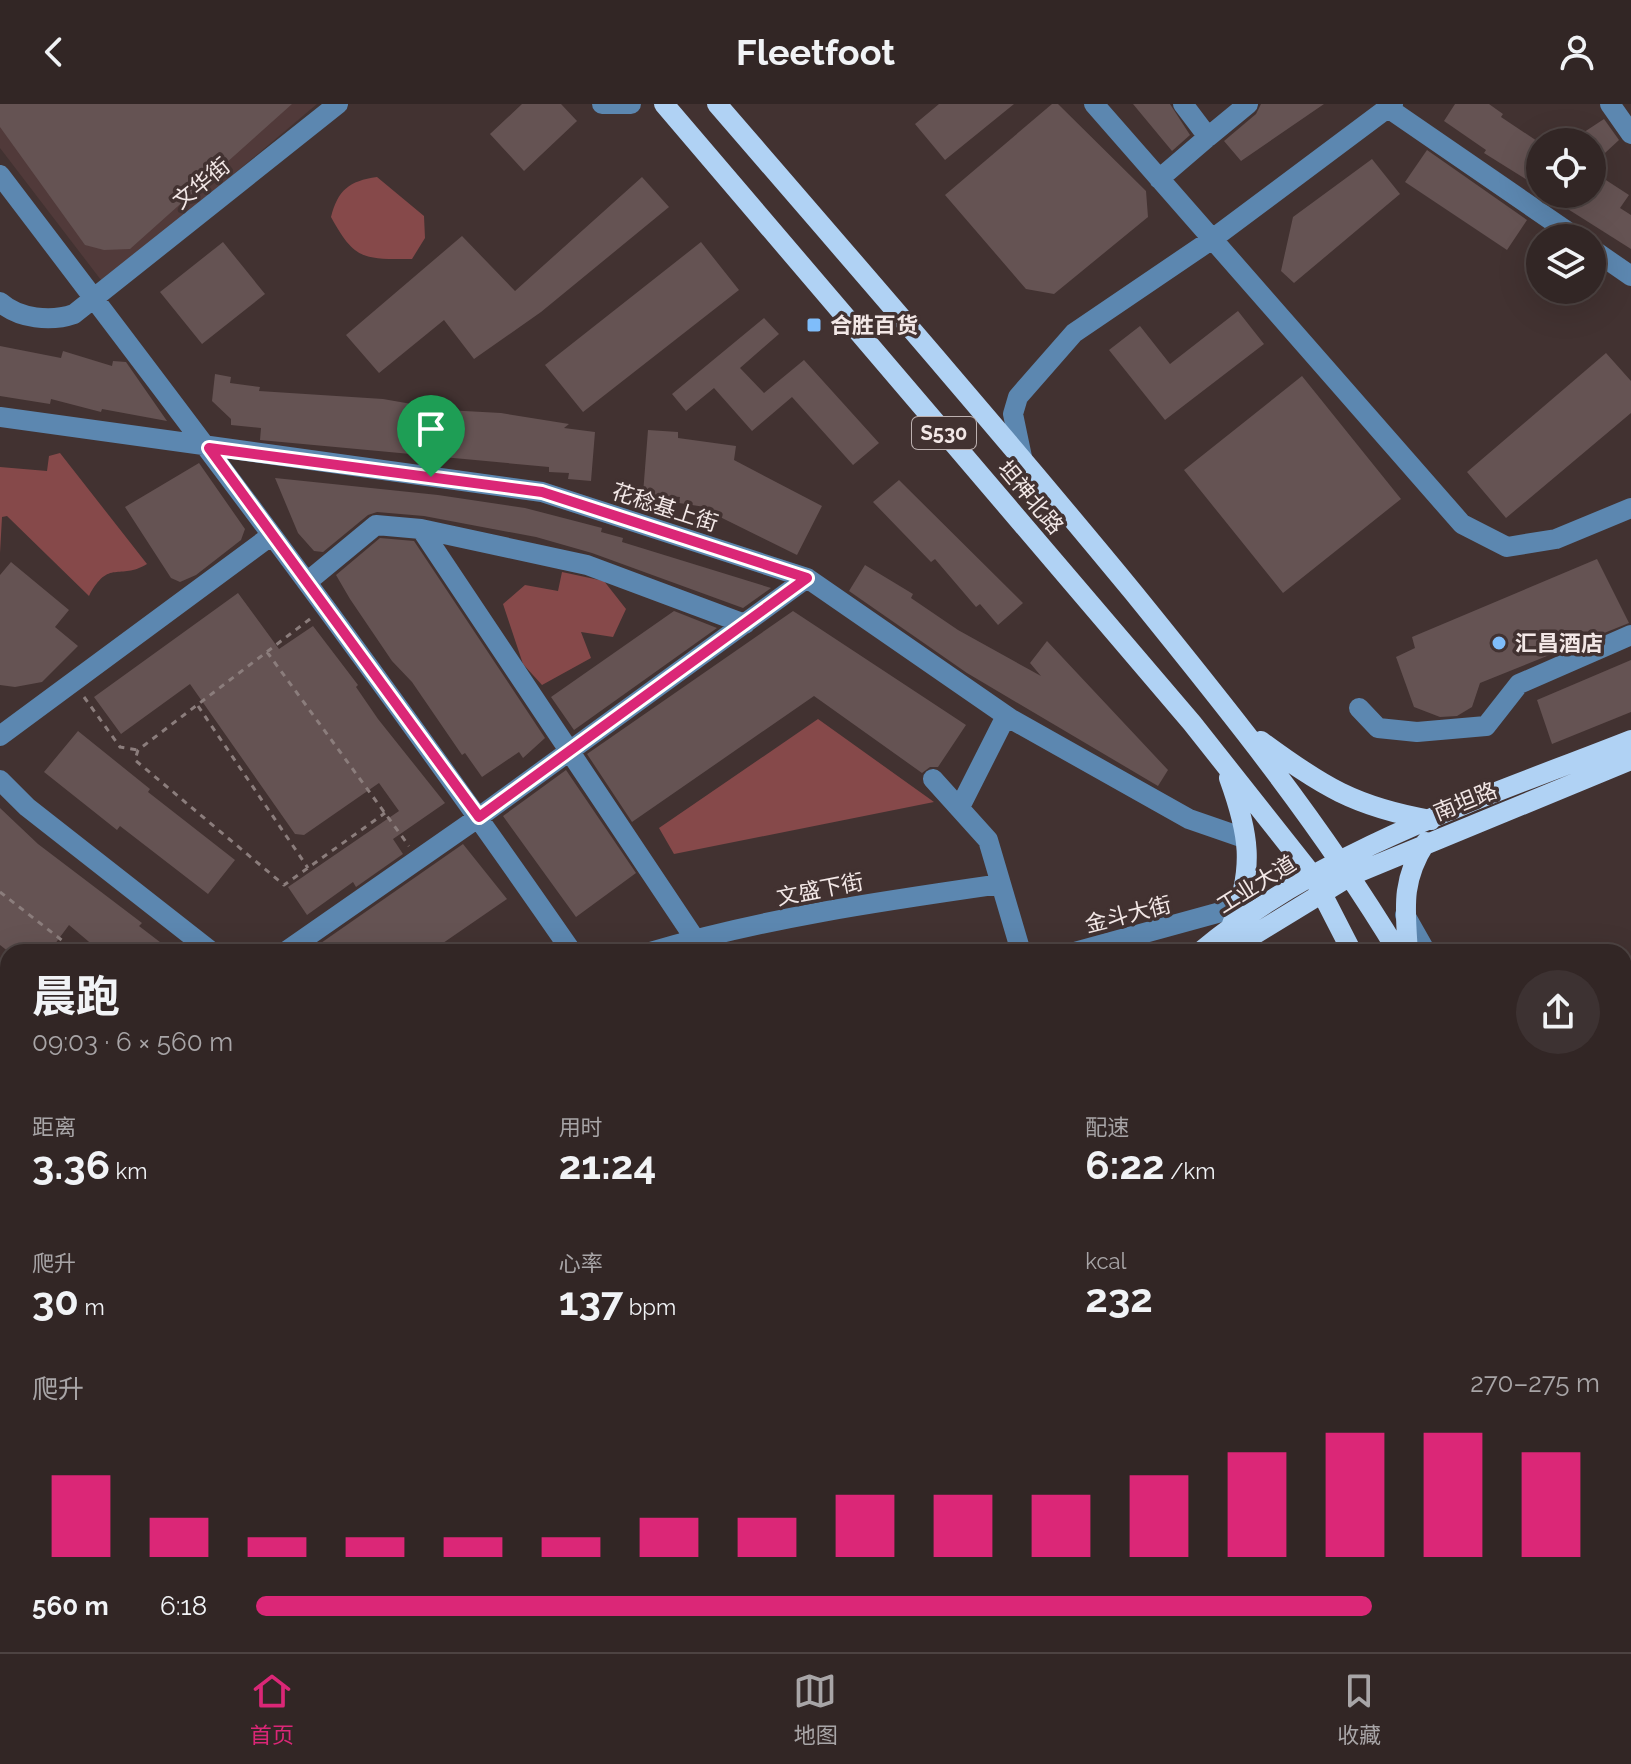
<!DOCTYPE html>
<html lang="zh">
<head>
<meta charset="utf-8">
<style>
	body { margin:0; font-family:Raleway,"Noto Sans SC",sans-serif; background:#3d3232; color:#f1f3f6; height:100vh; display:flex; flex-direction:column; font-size:30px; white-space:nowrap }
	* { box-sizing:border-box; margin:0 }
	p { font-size:26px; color:#a8a5a7 }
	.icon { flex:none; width:44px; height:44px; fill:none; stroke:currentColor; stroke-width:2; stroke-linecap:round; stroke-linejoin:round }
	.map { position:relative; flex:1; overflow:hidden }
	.details { position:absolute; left:0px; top:840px; width:1632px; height:708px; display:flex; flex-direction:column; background:#322625; border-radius:24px 24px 0 0; box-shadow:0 8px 32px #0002,0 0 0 2px #4d4342 }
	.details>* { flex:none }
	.fabs { position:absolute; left:1526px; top:24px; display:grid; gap:16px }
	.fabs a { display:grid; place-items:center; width:80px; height:80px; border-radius:50%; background:#322625; box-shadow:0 8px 32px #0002,0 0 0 2px #4d4342; font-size:40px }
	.pin { position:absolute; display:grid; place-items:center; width:68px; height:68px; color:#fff; margin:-82px -34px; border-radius:50% 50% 50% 0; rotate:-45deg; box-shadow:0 0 8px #0007 }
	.pin .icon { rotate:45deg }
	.round { display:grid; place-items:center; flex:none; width:84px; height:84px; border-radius:42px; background:#3d3232 }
	.summary { display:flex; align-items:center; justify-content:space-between; height:136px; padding:0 32px }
	h1 { font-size:44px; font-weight:700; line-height:60px }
	.metrics { display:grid; grid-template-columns:repeat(3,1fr); gap:12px; height:136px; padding:8px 32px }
	.metrics div { display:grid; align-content:center }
	.metrics b { font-size:40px; font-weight:700 }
	.metrics small { font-size:22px; font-weight:400 }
	.metrics p { font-size:22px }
	.chart { height:224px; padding:16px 32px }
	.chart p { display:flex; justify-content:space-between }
	.chart svg { width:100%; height:144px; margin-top:8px; stroke:#db2777; stroke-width:6 }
	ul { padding:0 32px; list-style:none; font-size:26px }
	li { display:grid; grid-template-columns:128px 96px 1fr; align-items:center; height:60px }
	li i { height:20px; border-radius:10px; background:#db2777 }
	header { display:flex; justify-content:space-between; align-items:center; height:104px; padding:0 32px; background:#322625; font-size:36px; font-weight:700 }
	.dock { display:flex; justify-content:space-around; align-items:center; height:112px; border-top:2px solid #4d4342; background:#322625; font-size:22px; color:#a8a5a7 }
	.dock a { display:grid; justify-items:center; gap:4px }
	.dock .on { color:#db2777 }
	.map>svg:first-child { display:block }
	.built { fill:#513a3a }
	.green { fill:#86494a }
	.building { fill:#655353 }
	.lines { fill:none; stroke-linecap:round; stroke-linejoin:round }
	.path { stroke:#8b7d7c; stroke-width:3; stroke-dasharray:6 6; stroke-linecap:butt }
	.minor { stroke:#5c87b0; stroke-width:20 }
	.major { stroke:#b0d2f4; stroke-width:20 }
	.route-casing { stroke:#fff; stroke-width:16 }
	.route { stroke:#db2777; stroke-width:10 }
	.poi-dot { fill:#7fbdfa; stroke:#423231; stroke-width:3 }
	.labels { text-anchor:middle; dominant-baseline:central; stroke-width:7; stroke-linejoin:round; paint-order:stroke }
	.shield { fill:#423231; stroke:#bdb1b0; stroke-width:2 }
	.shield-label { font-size:20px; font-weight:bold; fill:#f2e7e6 }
	.street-label { font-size:22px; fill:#f2e7e6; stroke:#423231 }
	.poi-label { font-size:22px; font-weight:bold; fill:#f2e7e6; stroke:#423231; text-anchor:start }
</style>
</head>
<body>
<header><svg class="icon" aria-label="back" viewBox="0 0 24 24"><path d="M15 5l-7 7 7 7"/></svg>Fleetfoot<svg class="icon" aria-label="person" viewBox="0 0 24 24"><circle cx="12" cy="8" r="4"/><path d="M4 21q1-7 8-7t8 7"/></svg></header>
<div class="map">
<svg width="1631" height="1548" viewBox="0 0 1631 1548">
	<rect width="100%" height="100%" fill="#423231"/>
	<path class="built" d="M0,0H317L104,180L0,44Z
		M0,1055H8V1540H1624V1420L1631,1433V1548H0Z"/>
	<path class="green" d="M377,73L424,112L425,134L412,155C364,155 355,157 331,113C338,86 349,77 377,73Z
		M60,349L147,460C119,477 109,454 89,492L7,412L2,413L0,449V363L47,367L49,352Z
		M562,468L604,477L626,505L613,533L581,528L591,554L542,581L523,560L503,500L525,481L558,487Z
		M818,615L934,698L674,750L659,724Z"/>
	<path class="building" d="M0,0H292L130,145L104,146L85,141L0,23Z
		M522,0H561L577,17L524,67L490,30Z
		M939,0H1014L945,56L915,20Z
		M1052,0H1058L1146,87L1148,113L1054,190L1026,185L945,91Z
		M1133,0H1170L1190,31L1172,47Z
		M1261,0H1324L1241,57L1224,37L1256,10Z
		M1455,0H1489L1503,10L1501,13L1540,39V84L1484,49L1486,46L1444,17Z
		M1604,15L1619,36L1592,61V38H1569Z
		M1427,46L1527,116L1507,146L1405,78Z
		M1372,55L1400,90L1294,179L1281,167L1293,113Z
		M1592,67L1629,91L1620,104L1631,111V145L1544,90H1592Z
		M642,73L669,103L541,208L474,255L444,216L379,269L346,231L462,132L515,187Z
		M223,138L265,190L202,240L160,188Z
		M701,138L739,186L583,308L545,261Z
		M1238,207L1264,240L1165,316L1109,246L1140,222L1170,260Z
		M764,214L779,230L740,264L764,289L804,256L879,339L853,361L792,293L752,327L714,284L686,307L672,290Z
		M0,242L61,254L63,247L112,262L113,257L126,258L167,317L102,305L101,308L51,295L50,300L0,292Z
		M1606,249L1631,277V309L1506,414L1467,368Z
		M215,270L231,273L230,279L260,283L259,287L383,295L446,306L501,309L569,320L564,324L595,328L591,377L568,375L569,369L549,368V363L260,336L261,324L231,321V315L212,297Z
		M1302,272L1401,395L1283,489L1184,366Z
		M648,326L678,328V334L736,342L734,356L822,402L797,451L718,412L717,417L703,414L705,403L679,399L680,393L643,390Z
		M199,359L245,425L241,436L196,471L180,478L171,474L125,403Z
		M275,374L438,391L525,404L602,424L601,428L623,434L622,438L771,484L743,504L592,449L536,433L424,412L377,408L368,411L323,448L314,447L298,429Z
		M899,376L1023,499L998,521L980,500L976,503L935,455L931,458L873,398Z
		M380,434L414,437L545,634L523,654L519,648L482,673L465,649L462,651L412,578L392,557L350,495L336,471Z
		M1597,455L1629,519L1480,579L1472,603L1457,612L1440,613L1414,603L1396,553L1415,544L1412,533Z
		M11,458L69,506L55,523L78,542L42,578L15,583L0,581V471Z
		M865,461L913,490L911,494L958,526L1041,572L1030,559L1047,537L1168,666L1158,682L967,569L849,487Z
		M238,489L279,545L313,522L358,581L356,583L378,615L445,699L393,735L403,750L356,783L353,778L307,811L288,783L399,707L379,679L304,731L295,730L190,580L121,630L94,593Z
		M674,507L717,524L574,626L551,593Z
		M793,507L966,621L938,663H930L922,669L814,592L632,718L587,650Z
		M1631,556V608L1552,640L1537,596Z
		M78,627L150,685L148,688L235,756L208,790L120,722L117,726L44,668Z
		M566,666L636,769L576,813L503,712Z
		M0,704L38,740L142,819L139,822L173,848H101L69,821L49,848H9L0,841Z
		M463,740L507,795L430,848H308Z"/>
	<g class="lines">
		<path class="path" d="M310,515L138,646L135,656L284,781L385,709
			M267,548L409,742
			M84,593L120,643L138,646
			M198,602L308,764
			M0,788L77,848
			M0,881L8,882"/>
		<path class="minor" d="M602,0H631
			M1094,0L1462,420L1507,443L1556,435L1631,404
			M1610,0L1631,30
			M1388,4L1577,134
			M1208,33L1248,0
			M0,71C195,327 389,583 572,848
			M1159,75L1208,33L1183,0
			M1592,145L1631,172
			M0,198C19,215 51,218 74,210L338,0
			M0,313L542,388L807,474L1011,615L1189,715L1244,734
			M1022,353L1013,310L1018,293L1074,229L1211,136L1393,0
			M421,425L695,835
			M307,478L376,421L421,425L587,461L745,520
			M1359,604L1378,624L1417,628L1486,622L1519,580L1631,531
			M0,632L272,431
			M933,675L988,736L1021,848
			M0,676L27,703L212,848
			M960,703L1006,612
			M1405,811L1426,848
			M285,848L479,713L807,474
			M650,848C764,814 883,797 1001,780
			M1075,848L1239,803
			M0,1034H8
			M1624,1058L1631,1063
			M1624,1194L1631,1206
			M0,1308L8,1320
			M0,1369L8,1363
			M181,1540L187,1548
			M703,1540L709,1548
			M1270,1540L1276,1548
			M76,1548L86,1540
			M1053,1548L1063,1540"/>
		<path class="major" d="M664,0L1192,619L1313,772L1352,848
			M717,0C857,162 997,323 1133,488C1227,604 1321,720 1398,848
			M1261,637C1322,682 1355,703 1431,716
			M1229,674C1249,729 1255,764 1232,820
			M1200,848C1322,745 1484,694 1631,636
			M1226,848L1352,771L1631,656
			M1235,848H1286
			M1408,848C1405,804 1401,776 1426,738
			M1624,1253L1631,1266
			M1624,1338L1631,1350
			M340,1548L350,1540
			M382,1548L392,1540"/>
	</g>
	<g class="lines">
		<g class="route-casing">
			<path id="route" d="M209,344L542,388L807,474L479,713Z"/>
		</g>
		<use href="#route" class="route"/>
	</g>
	<g class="poi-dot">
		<rect x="806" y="213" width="16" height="16" rx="4"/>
		<circle cx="1499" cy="539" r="8"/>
	</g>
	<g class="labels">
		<rect class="shield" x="912" y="313" width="64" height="32" rx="6"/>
		<g class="shield-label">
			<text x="944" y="329">S530</text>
		</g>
		<g class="street-label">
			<text transform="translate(201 79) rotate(-39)">文华街</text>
			<text transform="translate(1031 393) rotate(50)">坦神北路</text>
			<text transform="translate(665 403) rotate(18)">花稔基上街</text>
			<text transform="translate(1465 697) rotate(-22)">南坦路</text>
			<text transform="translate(1256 780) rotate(-32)">工业大道</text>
			<text transform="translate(820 785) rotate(-11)">文盛下街</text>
			<text transform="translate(1128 810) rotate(-14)">金斗大街</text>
		</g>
		<g class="poi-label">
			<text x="830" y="221">合胜百货</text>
			<text x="1515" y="539">汇昌酒店</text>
		</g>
	</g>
</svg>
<div class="fabs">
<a><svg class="icon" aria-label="locate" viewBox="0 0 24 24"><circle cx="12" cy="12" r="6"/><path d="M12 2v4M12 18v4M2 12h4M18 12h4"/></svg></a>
<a><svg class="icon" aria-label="layers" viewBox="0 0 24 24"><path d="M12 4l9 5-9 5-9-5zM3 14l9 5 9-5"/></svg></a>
</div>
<div class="pin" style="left:431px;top:373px;background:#1e9e55"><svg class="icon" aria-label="arrive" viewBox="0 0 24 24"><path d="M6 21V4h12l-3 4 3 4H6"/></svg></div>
<section class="details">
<div class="summary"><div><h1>晨跑</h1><p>09:03 · 6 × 560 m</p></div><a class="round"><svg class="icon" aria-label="share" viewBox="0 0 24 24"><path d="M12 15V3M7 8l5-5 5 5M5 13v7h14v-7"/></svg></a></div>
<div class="metrics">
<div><p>距离</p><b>3.36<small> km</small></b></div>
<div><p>用时</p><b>21:24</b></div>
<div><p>配速</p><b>6:22<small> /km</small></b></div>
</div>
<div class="metrics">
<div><p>爬升</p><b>30<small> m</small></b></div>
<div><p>心率</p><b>137<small> bpm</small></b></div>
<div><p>kcal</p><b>232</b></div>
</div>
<div class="chart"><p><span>爬升</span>270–275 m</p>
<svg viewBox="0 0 160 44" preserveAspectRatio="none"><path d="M5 44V19M15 44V32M25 44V38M35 44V38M45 44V38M55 44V38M65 44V32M75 44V32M85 44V25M95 44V25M105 44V25M115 44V19M125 44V12M135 44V6M145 44V6M155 44V12"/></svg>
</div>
<ul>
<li><b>560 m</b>6:18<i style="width:83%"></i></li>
</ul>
</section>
</div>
<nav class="dock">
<a class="on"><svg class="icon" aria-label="home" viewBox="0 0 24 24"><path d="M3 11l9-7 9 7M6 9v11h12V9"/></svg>首页</a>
<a><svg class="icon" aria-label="map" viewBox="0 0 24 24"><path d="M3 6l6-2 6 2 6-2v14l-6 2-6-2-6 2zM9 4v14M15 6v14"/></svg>地图</a>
<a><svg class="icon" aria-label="saved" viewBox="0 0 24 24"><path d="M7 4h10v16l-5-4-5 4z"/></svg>收藏</a>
</nav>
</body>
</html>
